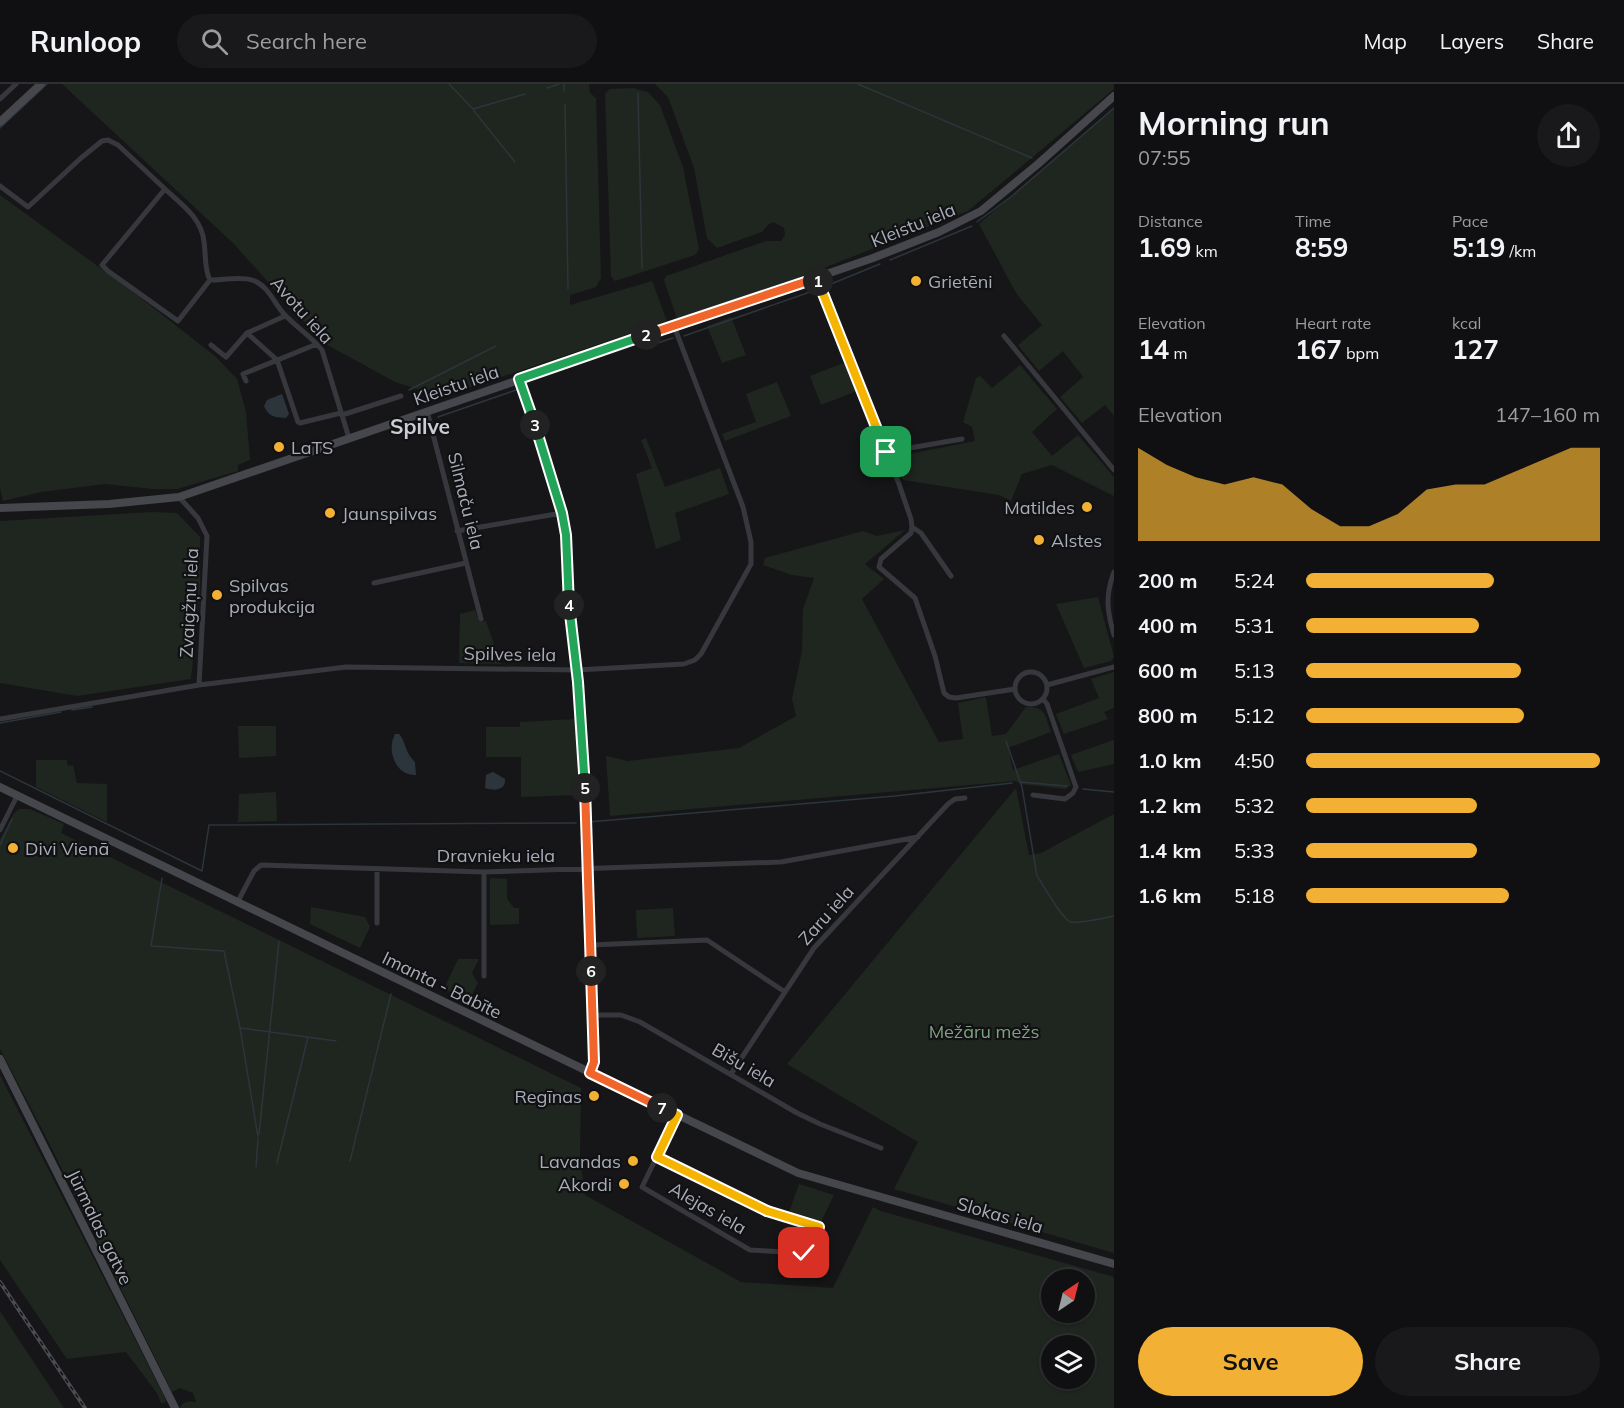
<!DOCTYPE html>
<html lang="en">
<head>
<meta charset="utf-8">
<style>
	body { margin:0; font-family:Mulish,sans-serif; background:#19191b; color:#f1f3f6; height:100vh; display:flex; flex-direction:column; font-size:22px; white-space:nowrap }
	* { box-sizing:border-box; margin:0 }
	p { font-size:20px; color:#9c9d9f }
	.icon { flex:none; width:33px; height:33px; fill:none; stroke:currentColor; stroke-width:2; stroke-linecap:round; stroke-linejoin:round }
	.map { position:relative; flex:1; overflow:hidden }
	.details { display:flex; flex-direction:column; background:#101012; width:510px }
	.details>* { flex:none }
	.needle { width:39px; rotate:35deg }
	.controls { position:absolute; left:1041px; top:1185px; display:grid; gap:12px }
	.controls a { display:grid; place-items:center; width:54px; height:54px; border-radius:50%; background:#101012; box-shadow:0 2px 4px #0004,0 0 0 2px #303032; font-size:30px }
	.pin { position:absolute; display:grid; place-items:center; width:51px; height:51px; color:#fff; margin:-26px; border-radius:12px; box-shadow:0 3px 9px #0006 }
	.km { position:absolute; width:30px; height:30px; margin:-15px; border-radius:50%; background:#222; color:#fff; font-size:16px; line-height:30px; text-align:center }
	.round { display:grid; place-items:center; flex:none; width:63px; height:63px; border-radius:32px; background:#19191b }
	.headline { display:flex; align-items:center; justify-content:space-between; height:102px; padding:0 24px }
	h1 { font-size:33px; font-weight:700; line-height:45px }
	.stats { display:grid; grid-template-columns:repeat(3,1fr); gap:9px; height:102px; padding:6px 24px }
	.stats div { display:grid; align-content:center }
	.stats b { font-size:26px; font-weight:700 }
	.stats small { font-size:16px; font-weight:400 }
	.stats p { font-size:16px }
	.chart { height:168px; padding:12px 24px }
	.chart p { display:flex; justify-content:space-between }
	.chart svg { width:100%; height:108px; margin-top:6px; fill:#f2b134; opacity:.7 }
	.button { display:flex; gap:12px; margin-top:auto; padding:12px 24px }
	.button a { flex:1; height:69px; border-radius:36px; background:#f2b134; color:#111; font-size:24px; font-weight:700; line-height:69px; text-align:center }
	.button a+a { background:#19191b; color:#f1f3f6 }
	ul { padding:0 24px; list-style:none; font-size:20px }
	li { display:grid; grid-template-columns:96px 72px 1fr; align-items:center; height:45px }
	li i { height:15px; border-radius:8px; background:#f2b134 }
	header { display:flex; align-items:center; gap:36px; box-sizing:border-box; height:84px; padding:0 30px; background:#101012; border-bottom:2px solid #303032 }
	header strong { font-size:28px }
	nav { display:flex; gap:33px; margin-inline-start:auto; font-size:21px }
	.search { width:420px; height:54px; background:#19191b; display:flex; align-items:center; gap:15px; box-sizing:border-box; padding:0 21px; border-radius:33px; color:#9c9d9f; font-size:22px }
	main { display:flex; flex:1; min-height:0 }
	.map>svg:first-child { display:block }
	.green { fill:#1e261f; fill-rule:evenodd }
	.water { fill:#2c353c }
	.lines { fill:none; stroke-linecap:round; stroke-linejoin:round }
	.stream { stroke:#2c353c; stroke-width:1.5 }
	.street { stroke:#37383d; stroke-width:5 }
	.secondary { stroke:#45474d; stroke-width:8 }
	.rail-casing { stroke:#4a4c52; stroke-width:4 }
	.rail { stroke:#111113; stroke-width:1.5; stroke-dasharray:4.5; stroke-linecap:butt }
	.split-1-casing { stroke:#fff; stroke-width:12 }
	.split-2-casing { stroke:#fff; stroke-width:12 }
	.split-3-casing { stroke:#fff; stroke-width:12 }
	.split-4-casing { stroke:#fff; stroke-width:12 }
	.split-5-casing { stroke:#fff; stroke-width:12 }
	.split-6-casing { stroke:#fff; stroke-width:12 }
	.split-7-casing { stroke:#fff; stroke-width:12 }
	.split-8-casing { stroke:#fff; stroke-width:12 }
	.split-9-casing { stroke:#fff; stroke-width:12 }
	.split-1 { stroke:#f5b400; stroke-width:8 }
	.split-2 { stroke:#f0652b; stroke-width:8 }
	.split-3 { stroke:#22a559; stroke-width:8 }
	.split-4 { stroke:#22a559; stroke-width:8 }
	.split-5 { stroke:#22a559; stroke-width:8 }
	.split-6 { stroke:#f0652b; stroke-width:8 }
	.split-7 { stroke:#f0652b; stroke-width:8 }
	.split-8 { stroke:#f5b400; stroke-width:8 }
	.split-9 { stroke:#f5b400; stroke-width:8 }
	.poi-dot { fill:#f2b134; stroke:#111113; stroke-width:2 }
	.labels { text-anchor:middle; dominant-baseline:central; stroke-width:4.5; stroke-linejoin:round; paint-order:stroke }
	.street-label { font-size:18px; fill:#a8adb8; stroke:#111113 }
	.poi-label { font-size:18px; fill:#a8adb8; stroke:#111113; text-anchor:start }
	.park-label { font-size:18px; fill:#7fa381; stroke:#111113 }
	.quarter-label { font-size:21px; font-weight:bold; fill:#c9ccd4; stroke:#111113 }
</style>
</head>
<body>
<header>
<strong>Runloop</strong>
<div class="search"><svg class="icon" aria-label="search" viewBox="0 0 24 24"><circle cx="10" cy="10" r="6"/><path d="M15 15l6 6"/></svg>Search here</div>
<nav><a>Map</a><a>Layers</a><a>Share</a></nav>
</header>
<main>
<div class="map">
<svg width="1114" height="1324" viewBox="0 0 1114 1324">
	<rect width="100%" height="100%" fill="#161618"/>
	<path class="green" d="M62,0H589L590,9L596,14L601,194L596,203L570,211V221L652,197L667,237L442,313L395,298L322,258L233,159Z
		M655,0H1114V5L968,127L811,189L677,235L664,196L666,192L766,157H781L785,151L784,144L773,138L768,141L762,148L717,164L707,154L694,84L668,13Z
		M633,4L648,8L660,21L683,83L699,165L695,171L615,197L611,192L605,10L610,5Z
		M1114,23V332L1105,321L1082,339L1060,313L1083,293L1063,267L1039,287L1018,261L1042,241L1016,209L979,140Z
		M0,111L128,204L215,272L237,295L246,328L250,376L238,381V387L177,405H153L105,400L41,408L3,417L0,404Z
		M731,233L746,271L722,279L707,242Z
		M846,278L857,307L821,321L810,292Z
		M1020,281L1057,325L1032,348L1052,372L1078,351L1114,393V412L1052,381L1022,390L1011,417L999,411L903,396L894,373L975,357L972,343L963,338L976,294L980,292L992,304Z
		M777,298L791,332L725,357L722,350L756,338L746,310Z
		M646,354L665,403L720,384L729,410L675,429L681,456L656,465L636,390L652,384L641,356Z
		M152,428L177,429L200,453V505L191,595L77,612L0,599V437Z
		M905,446L865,480L884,495L862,515L939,658L963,655L958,619L986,613L992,652L1006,650L1026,623C1046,622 1045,631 1051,648L1008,664L1013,686L1059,670L1071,701L1066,705L1020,700L1016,697L610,732L606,672L628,677L739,664L796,632L792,615L802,567L803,525L814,494L792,491L763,481L765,474L863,447L877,452Z
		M1098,513L1114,573L1111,577L1084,584L1056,520Z
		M475,526L479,538L486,537L501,580L459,579L460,530Z
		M1114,588V624L1104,628L1108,635L1064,650L1056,630L1099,614L1091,595Z
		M576,635L578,711L521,713V673H486V643H520V638Z
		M238,642H276V672L239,674Z
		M1114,656V680L1078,688L1071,671Z
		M36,676H67L68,682L73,681L77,699L107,700V738L36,703Z
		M1016,704L1029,771L1041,769L1114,730V1169L894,1105L918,1058L787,980Z
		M276,708L277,737L238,738L239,710Z
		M19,725H30L64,740L61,749L581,1004L580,1075L585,1111L741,1198L833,1204L873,1123L881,1127L1114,1193V1324H180C183,1317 189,1317 196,1318L193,1309L180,1304L172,1308L45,1051L0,965V755L14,729ZM1052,1196H1084V1228H1052ZM1052,1262H1084V1294H1052Z
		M490,794L507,795V815L514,824H519V840L490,841Z
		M311,823L365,833L370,843L360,864L310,840Z
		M673,824L675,852L637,854L636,826Z
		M458,875H479L472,889L478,899L469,917L444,905Z
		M0,991L163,1310L166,1317L164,1319H161L157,1309L126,1268L67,1275L0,1176Z
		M799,1100L834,1111L820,1140L788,1131Z
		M0,1227L64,1324H0Z"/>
	<path class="water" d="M282,310L289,330L286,334C274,333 269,333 264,322L267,316Z
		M395,650H399C407,660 404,667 415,678L416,691C396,692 386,667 395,650Z
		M493,688L505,695C506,707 494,707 485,704L486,691Z"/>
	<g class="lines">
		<path class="stream" d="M449,0L473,25L525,10
			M564,0V7
			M858,0L1032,74
			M547,4L559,0
			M638,9L642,184
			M565,20L568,205
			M474,27L515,78
			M0,44L47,0
			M977,138L1012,112L1114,24
			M890,176L972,142
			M826,202L880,180
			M684,252L816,206
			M642,264L673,254
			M409,306L496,262
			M438,333L519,305
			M72,626L92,623
			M0,639L61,628
			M1006,657L1022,703L1037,792C1043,800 1062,836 1071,838C1080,840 1104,834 1114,832
			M0,687L202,787L209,741L576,739
			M1020,698L1067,702
			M1083,705L1114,708
			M588,738L895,712L1012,699
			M0,761L12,735
			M162,794L151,862L224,867L240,944L258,1053
			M241,944L336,957
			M259,1050L279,857
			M350,1077L391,910
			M277,1079L308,953
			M256,1083L258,1055"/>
		<path class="street" d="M0,15L16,0
			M0,102L28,123L81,74L102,57L108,56L118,61L165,105
			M817,194L899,400L911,435L912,443L921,449L951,492
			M210,196C204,185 206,170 204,158C202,134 181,120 165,105L102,181L108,187L178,237L210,196C223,196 240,192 252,196C268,201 274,219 284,230C296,243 311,252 322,266L349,354
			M247,249L285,232
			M1004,252L1114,386
			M211,261L226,273L247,249L277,276L298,338L300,339L341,329
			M519,295L550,385L566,451L570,529L578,598L586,738L594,978L590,989
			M246,297L243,290L317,260
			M427,327L481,535
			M342,331L401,312
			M886,368L962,355
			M179,413L198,434L207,452L199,601
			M912,443L911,449L881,475L879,483L915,514L935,572L944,609L949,613L956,614L1015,605
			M457,447L562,429
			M1114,488C1105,512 1107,527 1114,551
			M374,499L466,479
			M1015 604a16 16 0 1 1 32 0a16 16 0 1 1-32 0Z
			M1047,601L1114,583
			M0,635L199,601L346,583L577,586L684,580L695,576L701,570L751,480V458L743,423L674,242
			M1033,711L1065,715L1073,709L1076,703L1047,620L1043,615
			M0,746L17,712
			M377,785V839
			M484,788V892
			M237,819L254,787L261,781L484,788L781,778L918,753
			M591,861L707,856L785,908
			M593,931H621L640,938L797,1029L820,1040L881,1064
			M731,990L814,864L948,720L955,715L965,714
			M657,1073L759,1125L819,1143L804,1169L750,1166L642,1103L677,1031"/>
		<path class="secondary" d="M0,38L41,0
			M0,424L109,420L179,413L873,174L939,148L981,127L1038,80L1114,12
			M0,703L798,1089L1114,1180
			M0,975L175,1324"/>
		<g class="rail-casing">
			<path id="rail" d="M0,1198L85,1324"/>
		</g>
		<use href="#rail" class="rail"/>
	</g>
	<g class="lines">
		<g class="split-1-casing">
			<path id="split-1" d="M818,197L886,368"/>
		</g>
		<g class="split-2-casing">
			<path id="split-2" d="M646,251L817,194L818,197"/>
		</g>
		<g class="split-3-casing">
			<path id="split-3" d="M535,341L519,295L646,251"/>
		</g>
		<g class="split-4-casing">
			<path id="split-4" d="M535,341L562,429L566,451L569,521"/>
		</g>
		<g class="split-5-casing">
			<path id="split-5" d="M569,521L578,598L585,704"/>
		</g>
		<g class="split-6-casing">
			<path id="split-6" d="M585,704L591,887"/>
		</g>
		<g class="split-7-casing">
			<path id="split-7" d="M591,887L594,978L590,989L662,1024"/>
		</g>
		<g class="split-8-casing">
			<path id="split-8" d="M662,1024L677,1031L657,1073L767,1127"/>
		</g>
		<g class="split-9-casing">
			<path id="split-9" d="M767,1127L819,1143L804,1169"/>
		</g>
		<use href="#split-1" class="split-1"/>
		<use href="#split-2" class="split-2"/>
		<use href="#split-3" class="split-3"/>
		<use href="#split-4" class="split-4"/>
		<use href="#split-5" class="split-5"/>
		<use href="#split-6" class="split-6"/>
		<use href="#split-7" class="split-7"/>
		<use href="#split-8" class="split-8"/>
		<use href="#split-9" class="split-9"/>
	</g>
	<g class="poi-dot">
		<circle cx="916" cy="197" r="6"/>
		<circle cx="279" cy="363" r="6"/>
		<circle cx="1087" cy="423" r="6"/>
		<circle cx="330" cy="429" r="6"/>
		<circle cx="1039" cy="456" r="6"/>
		<circle cx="217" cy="511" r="6"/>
		<circle cx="13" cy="764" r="6"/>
		<circle cx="594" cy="1012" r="6"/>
		<circle cx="633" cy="1077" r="6"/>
		<circle cx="624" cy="1100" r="6"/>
	</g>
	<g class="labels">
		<g class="street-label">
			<text transform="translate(913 141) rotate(-22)">Kleistu iela</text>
			<text transform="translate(302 226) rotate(48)">Avotu iela</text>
			<text transform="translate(456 301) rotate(-19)">Kleistu iela</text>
			<text transform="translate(466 417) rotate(76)">Silmaču iela</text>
			<text transform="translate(189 519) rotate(-87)">Zvaigžņu iela</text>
			<text transform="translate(510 570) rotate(1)">Spilves iela</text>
			<text x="496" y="771">Dravnieku iela</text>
			<text transform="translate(826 831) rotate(-48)">Zaru iela</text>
			<text transform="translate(442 901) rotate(26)">Imanta - Babīte</text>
			<text transform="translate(744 981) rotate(30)">Bišu iela</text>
			<text transform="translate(708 1124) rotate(30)">Alejas iela</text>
			<text transform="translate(1000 1131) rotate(16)">Slokas iela</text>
			<text transform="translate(100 1143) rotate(64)">Jūrmalas gatve</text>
		</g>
		<g class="poi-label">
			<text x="928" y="197">Grietēni</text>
			<text x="291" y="363">LaTS</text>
			<text x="1075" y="423" text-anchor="end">Matildes</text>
			<text x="342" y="429">Jaunspilvas</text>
			<text x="1051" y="456">Alstes</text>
			<text x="229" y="501">Spilvas<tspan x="229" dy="21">produkcija</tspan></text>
			<text x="25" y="764">Divi Vienā</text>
			<text x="582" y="1012" text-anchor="end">Regīnas</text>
			<text x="621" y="1077" text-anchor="end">Lavandas</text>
			<text x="612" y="1100" text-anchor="end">Akordi</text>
		</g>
		<g class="park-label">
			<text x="984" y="947">Mežāru mežs</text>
		</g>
		<g class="quarter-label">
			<text x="420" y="342">Spilve</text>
		</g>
	</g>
</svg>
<div class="controls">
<a><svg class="needle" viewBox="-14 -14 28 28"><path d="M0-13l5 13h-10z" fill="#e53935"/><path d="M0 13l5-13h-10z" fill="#9c9d9f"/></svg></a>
<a><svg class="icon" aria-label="layers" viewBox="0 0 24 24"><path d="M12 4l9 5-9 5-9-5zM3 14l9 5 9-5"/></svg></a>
</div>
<div class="pin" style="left:886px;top:368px;background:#1e9e55"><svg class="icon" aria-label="arrive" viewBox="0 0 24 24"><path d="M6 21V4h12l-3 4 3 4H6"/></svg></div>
<div class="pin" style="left:804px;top:1169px;background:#d93025"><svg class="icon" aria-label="check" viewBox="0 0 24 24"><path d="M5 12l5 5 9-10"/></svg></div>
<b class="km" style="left:818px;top:197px">1</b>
<b class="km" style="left:646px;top:251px">2</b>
<b class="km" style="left:535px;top:341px">3</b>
<b class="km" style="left:569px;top:521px">4</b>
<b class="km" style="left:585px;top:704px">5</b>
<b class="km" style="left:591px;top:887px">6</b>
<b class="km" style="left:662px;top:1024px">7</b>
</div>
<section class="details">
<div class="headline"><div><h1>Morning run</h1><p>07:55</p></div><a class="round"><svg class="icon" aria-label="share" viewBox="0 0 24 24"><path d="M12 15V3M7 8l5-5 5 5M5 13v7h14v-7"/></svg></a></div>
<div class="stats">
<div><p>Distance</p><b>1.69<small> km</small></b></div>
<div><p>Time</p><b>8:59</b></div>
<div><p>Pace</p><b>5:19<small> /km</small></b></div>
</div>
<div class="stats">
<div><p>Elevation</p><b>14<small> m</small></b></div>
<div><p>Heart rate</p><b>167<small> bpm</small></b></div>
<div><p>kcal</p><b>127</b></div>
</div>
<div class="chart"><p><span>Elevation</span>147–160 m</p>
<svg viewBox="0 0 160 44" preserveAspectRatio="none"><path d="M0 44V6L10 13L20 18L30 21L40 18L50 21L60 31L70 38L80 38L90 33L100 23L110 21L120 21L130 16L140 11L150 6L160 6V44z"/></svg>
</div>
<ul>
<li><b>200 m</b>5:24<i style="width:64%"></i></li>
<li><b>400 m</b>5:31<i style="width:59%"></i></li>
<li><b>600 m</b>5:13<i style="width:73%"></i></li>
<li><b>800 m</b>5:12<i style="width:74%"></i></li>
<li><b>1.0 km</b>4:50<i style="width:100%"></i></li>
<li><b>1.2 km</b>5:32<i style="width:58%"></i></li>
<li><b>1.4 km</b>5:33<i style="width:58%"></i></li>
<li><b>1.6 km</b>5:18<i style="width:69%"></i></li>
</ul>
<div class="button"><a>Save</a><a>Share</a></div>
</section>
</main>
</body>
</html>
